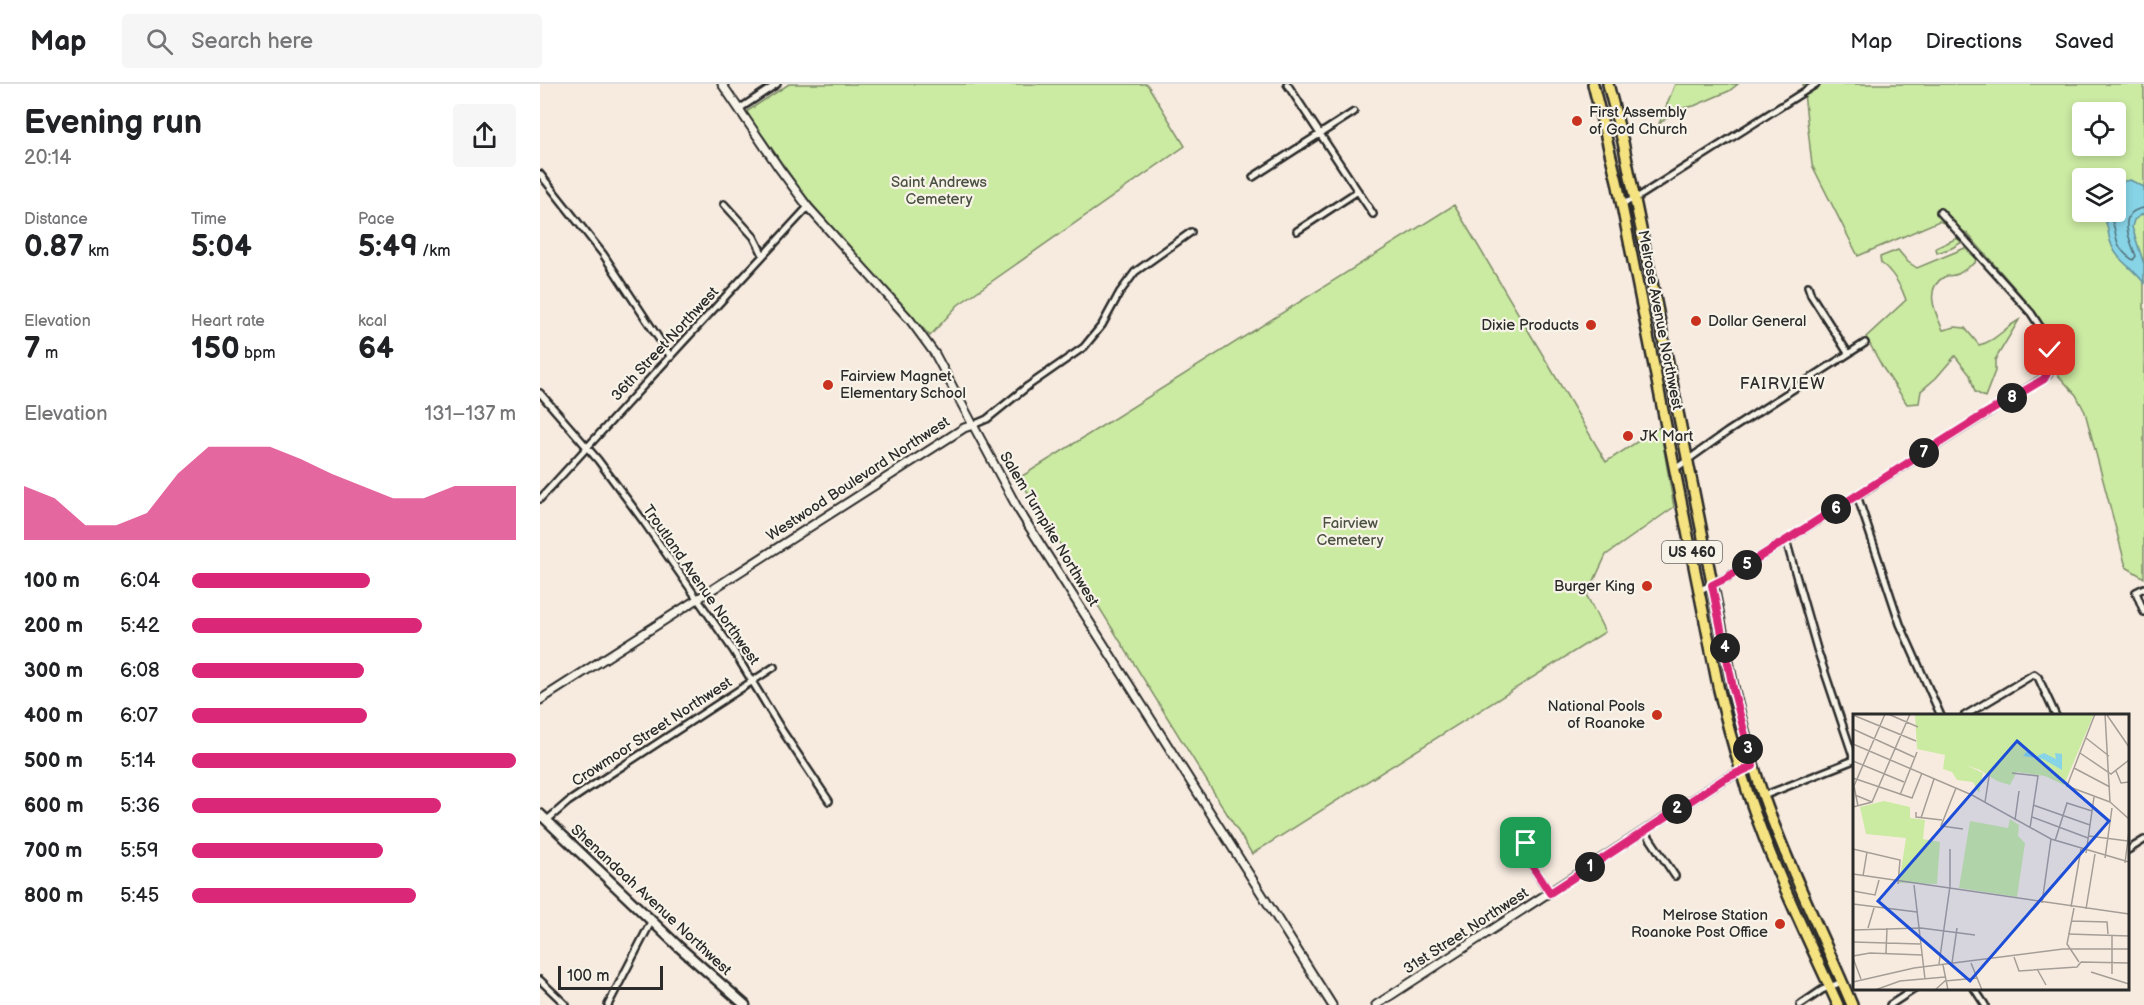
<!DOCTYPE html>
<html lang="en">
<head>
<meta charset="utf-8">
<style>
	body { margin:0; font-family:"Balsamiq Sans",sans-serif; background:#f6f6f6; color:#202124; height:100vh; display:flex; flex-direction:column; font-size:22px; white-space:nowrap }
	* { box-sizing:border-box; margin:0 }
	p { font-size:20px; color:#757577 }
	.icon { flex:none; width:33px; height:33px; fill:none; stroke:currentColor; stroke-width:2; stroke-linecap:round; stroke-linejoin:round }
	.map { position:relative; flex:1; overflow:hidden }
	.panel { display:flex; flex-direction:column; background:#fff; width:540px }
	.panel>* { flex:none }
	.controls { position:absolute; left:1532px; top:18px; display:grid; gap:12px }
	.controls a { display:grid; place-items:center; width:54px; height:54px; border-radius:6px; background:#fff; box-shadow:0 3px 9px #0003; font-size:30px }
	.scale { position:absolute; left:18px; bottom:15px; width:105px; box-sizing:border-box; padding-left:6px; border:3px solid #2b2b2b; border-top:0; font-size:16px; line-height:21px; white-space:nowrap; color:#2b2b2b; -webkit-text-stroke:4px #f7f3e8; paint-order:stroke }
	.pin { position:absolute; display:grid; place-items:center; width:51px; height:51px; color:#fff; margin:-26px; border-radius:12px; box-shadow:0 3px 9px #0006 }
	.km { position:absolute; width:30px; height:30px; margin:-15px; border-radius:50%; background:#222; color:#fff; font-size:16px; line-height:30px; text-align:center }
	.round { display:grid; place-items:center; flex:none; width:63px; height:63px; border-radius:6px; background:#f6f6f6 }
	.summary { display:flex; align-items:center; justify-content:space-between; height:102px; padding:0 24px }
	h1 { font-size:33px; font-weight:600; line-height:45px }
	.stats { display:grid; grid-template-columns:repeat(3,1fr); gap:9px; height:102px; padding:6px 24px }
	.stats div { display:grid; align-content:center }
	.stats b { font-size:30px; font-weight:600 }
	.stats small { font-size:16px; font-weight:400 }
	.stats p { font-size:16px }
	.chart { height:168px; padding:12px 24px }
	.chart p { display:flex; justify-content:space-between }
	.chart svg { width:100%; height:108px; margin-top:6px; fill:#db2777; opacity:.7 }
	ul { padding:0 24px; list-style:none; font-size:20px }
	li { display:grid; grid-template-columns:96px 72px 1fr; align-items:center; height:45px }
	li i { height:15px; border-radius:8px; background:#db2777 }
	header { display:flex; align-items:center; gap:36px; box-sizing:border-box; height:84px; padding:0 30px; background:#fff; border-bottom:2px solid #e0e0e0 }
	header strong { font-size:28px }
	nav { display:flex; gap:33px; margin-inline-start:auto; font-size:21px }
	.search { width:420px; height:54px; background:#f6f6f6; display:flex; align-items:center; gap:15px; box-sizing:border-box; padding:0 21px; border-radius:6px; color:#757577; font-size:22px }
	main { display:flex; flex:1; min-height:0 }
	.map>svg:first-child { display:block }
	.green { fill:#cbeaa2; stroke:#7b8a66; stroke-width:1.5; fill-rule:evenodd }
	.water { fill:#87d4e7; stroke:#62909c; stroke-width:1.5 }
	.lines { fill:none; stroke-linecap:round; stroke-linejoin:round }
	.shore { stroke:#506f76; stroke-width:1.5 }
	.minor-casing { stroke:#2b2b2b; stroke-width:10 }
	.tertiary-casing { stroke:#2b2b2b; stroke-width:11 }
	.secondary-casing { stroke:#2b2b2b; stroke-width:13 }
	.primary-casing { stroke:#2b2b2b; stroke-width:14 }
	.minor { stroke:#f7f3e8; stroke-width:5 }
	.tertiary { stroke:#f7f3e8; stroke-width:7 }
	.secondary { stroke:#f7f3e8; stroke-width:8 }
	.primary { stroke:#f5e382; stroke-width:9 }
	.route-casing { stroke:#fff; stroke-width:12 }
	.route { stroke:#db2777; stroke-width:8 }
	.poi-dot { fill:#c8321e; stroke:#f7f3e8; stroke-width:2 }
	.labels { text-anchor:middle; dominant-baseline:central; stroke-width:4.5; stroke-linejoin:round; paint-order:stroke }
	.shield { fill:#f7f3e8; stroke:#686764; stroke-width:1.5 }
	.shield-label { font-size:14px; font-weight:bold; fill:#2b2b2b }
	.poi-label { font-size:15px; fill:#2b2b2b; stroke:#f7f3e8; text-anchor:start }
	.park-label { font-size:15px; fill:#4b5143; stroke:#f7f3e8 }
	.street-label { font-size:15px; fill:#2b2b2b; stroke:#f7f3e8 }
	.neighbourhood-label { font-size:16px; letter-spacing:1.5px; fill:#2b2b2b; stroke:#f7f3e8 }
	.inset-road { fill:none; stroke:#a59e97; stroke-width:1.5 }
	.view { fill:#1d4ed8; fill-opacity:0.15; stroke:#1d4ed8; stroke-width:3 }
	.inset-edge { fill:none; stroke:#2b2b2b; stroke-width:3 }
</style>
</head>
<body>
<header>
<strong>Map</strong>
<div class="search"><svg class="icon" aria-label="search" viewBox="0 0 24 24"><circle cx="10" cy="10" r="6"/><path d="M15 15l6 6"/></svg>Search here</div>
<nav><a>Map</a><a>Directions</a><a>Saved</a></nav>
</header>
<main>
<section class="panel">
<div class="summary"><div><h1>Evening run</h1><p>20:14</p></div><a class="round"><svg class="icon" aria-label="share" viewBox="0 0 24 24"><path d="M12 15V3M7 8l5-5 5 5M5 13v7h14v-7"/></svg></a></div>
<div class="stats">
<div><p>Distance</p><b>0.87<small> km</small></b></div>
<div><p>Time</p><b>5:04</b></div>
<div><p>Pace</p><b>5:49<small> /km</small></b></div>
</div>
<div class="stats">
<div><p>Elevation</p><b>7<small> m</small></b></div>
<div><p>Heart rate</p><b>150<small> bpm</small></b></div>
<div><p>kcal</p><b>64</b></div>
</div>
<div class="chart"><p><span>Elevation</span>131–137 m</p>
<svg viewBox="0 0 160 44" preserveAspectRatio="none"><path d="M0 44V22L10 27L20 38L30 38L40 33L50 17L60 6L70 6L80 6L90 11L100 17L110 22L120 27L130 27L140 22L150 22L160 22V44z"/></svg>
</div>
<ul>
<li><b>100 m</b>6:04<i style="width:55%"></i></li>
<li><b>200 m</b>5:42<i style="width:71%"></i></li>
<li><b>300 m</b>6:08<i style="width:53%"></i></li>
<li><b>400 m</b>6:07<i style="width:54%"></i></li>
<li><b>500 m</b>5:14<i style="width:100%"></i></li>
<li><b>600 m</b>5:36<i style="width:77%"></i></li>
<li><b>700 m</b>5:59<i style="width:59%"></i></li>
<li><b>800 m</b>5:45<i style="width:69%"></i></li>
</ul>
</section>
<div class="map">
<svg width="1604" height="921" viewBox="0 0 1604 921">
	<rect width="100%" height="100%" fill="#f7ebdf"/>
	<filter id="ink" filterUnits="userSpaceOnUse"><feTurbulence type="fractalNoise" baseFrequency=".0167" numOctaves="2"/><feDisplacementMap in="SourceGraphic" scale="12" xChannelSelector="R" yChannelSelector="G"/><feConvolveMatrix kernelMatrix="1 2 1 2 8 2 1 2 1" color-interpolation-filters="sRGB"/></filter>
	<g filter="url(#ink)">
		<path class="green" d="M249,0H607L645,62L418,221L390,252L290,142L262,108L206,28Z
			M1135,0H1198L1189,7L1154,22L1138,25L1119,40Z
			M1263,0H1604V494L1586,483L1545,328L1536,311L1518,291L1514,284V273L1510,259L1502,239L1486,217L1427,149L1399,137L1318,172L1272,81ZM1542,28H1575V62H1542ZM1542,94H1575V128H1542Z
			M914,121L1066,378L1120,343L1134,423L1066,471L1047,512L1065,548L712,770L479,394Z
			M1415,155H1420L1422,158L1412,164L1397,169L1396,164Z
			M1425,164L1436,174L1435,179C1429,182 1424,187 1418,190C1414,192 1409,191 1404,193C1383,205 1396,230 1403,246L1415,243L1425,244L1439,261C1456,257 1464,244 1479,236L1455,276V287L1445,313L1435,308L1430,291L1415,272L1396,294L1381,307L1379,319L1367,320L1343,284L1326,253L1366,216C1362,203 1352,187 1341,179L1340,173L1358,166L1368,178L1377,184Z"/>
		<path class="water" d="M1590,96L1604,103V129L1594,136L1592,143L1604,180V199C1595,186 1577,176 1572,162C1565,147 1572,141 1558,128H1575V99Z"/>
		<g class="lines">
			<path class="shore" d="M1566,128C1582,146 1568,160 1593,176L1596,172C1590,156 1575,128 1604,124"/>
			<g class="minor-casing">
				<path id="minor" d="M747,0L833,130
					M199,25L237,0
					M0,90L63,170L131,273
					M713,93L814,28
					M184,120L214,153L223,171
					M1081,120L1095,115L1276,0
					M757,147L818,107
					M1268,202L1271,211L1308,269
					M0,309L58,376L104,438L193,566L243,648L289,717
					M433,341L447,335L488,302L544,263L562,241L580,208L595,188L651,148
					M1135,385L1187,348L1325,259
					M1317,411L1360,540L1401,632
					M0,415C89,317 178,220 268,123
					M1246,456L1277,565L1314,675
					M1604,504L1596,508L1604,528
					M1160,506L1188,493L1508,291C1519,270 1503,247 1491,229L1400,128
					M1424,632L1494,590L1498,593L1516,632
					M1223,712L1314,676
					M6,737L28,718L58,698L234,583
					M1105,747L1135,792
					M987,753C982,774 999,792 1010,809
					M1588,766L1604,756
					M0,896L26,921
					M1434,904L1445,921
					M68,921L111,838
					M1260,921L1282,906L1302,898
					M1350,921L1376,904"/>
			</g>
			<g class="tertiary-casing">
				<path id="tertiary" d="M182,0L239,84L268,123L370,236L395,270L478,425L792,921
					M0,616L424,344L433,341
					M836,921L1184,695L1213,682"/>
			</g>
			<g class="secondary-casing">
				<path id="secondary" d="M0,730L138,862L205,921"/>
			</g>
			<g class="primary-casing">
				<path id="primary" d="M1053,0L1077,97L1178,602C1190,652 1203,700 1222,748C1244,807 1272,864 1298,921
					M1068,0L1083,58L1114,208L1193,604C1202,641 1211,678 1224,714C1249,785 1283,852 1312,921"/>
			</g>
			<use href="#minor" class="minor"/>
			<use href="#tertiary" class="tertiary"/>
			<use href="#secondary" class="secondary"/>
			<use href="#primary" class="primary"/>
		</g>
	</g>
	<g class="lines" filter="url(#ink)">
		<g class="route-casing">
			<path id="route" d="M986,759L989,777L1010,809L1184,695L1213,682L1193,604L1172,501L1188,493L1445,330L1504,295L1512,281L1510,266"/>
		</g>
		<use href="#route" class="route"/>
	</g>
	<g class="poi-dot">
		<circle cx="1037" cy="37" r="6"/>
		<circle cx="1156" cy="237" r="6"/>
		<circle cx="1051" cy="241" r="6"/>
		<circle cx="288" cy="301" r="6"/>
		<circle cx="1088" cy="352" r="6"/>
		<circle cx="1107" cy="502" r="6"/>
		<circle cx="1117" cy="631" r="6"/>
		<circle cx="1240" cy="840" r="6"/>
	</g>
	<g class="labels">
		<rect class="shield" x="1122" y="457" width="60" height="22" rx="4.5"/>
		<g class="shield-label">
			<text x="1152" y="468">US 460</text>
		</g>
		<g class="poi-label">
			<text x="1049" y="28">First Assembly<tspan x="1049" dy="17">of God Church</tspan></text>
			<text x="1168" y="237">Dollar General</text>
			<text x="1039" y="241" text-anchor="end">Dixie Products</text>
			<text x="300" y="292">Fairview Magnet<tspan x="300" dy="17">Elementary School</tspan></text>
			<text x="1100" y="352">JK Mart</text>
			<text x="1095" y="502" text-anchor="end">Burger King</text>
			<text x="1105" y="622" text-anchor="end">National Pools<tspan x="1105" dy="17">of Roanoke</tspan></text>
			<text x="1228" y="831" text-anchor="end">Melrose Station<tspan x="1228" dy="17">Roanoke Post Office</tspan></text>
		</g>
		<g class="park-label">
			<text x="399" y="98">Saint Andrews<tspan x="399" dy="17">Cemetery</tspan></text>
			<text x="810" y="439">Fairview<tspan x="810" dy="17">Cemetery</tspan></text>
		</g>
		<g class="street-label">
			<text transform="translate(1120 236) rotate(79)">Melrose Avenue Northwest</text>
			<text transform="translate(125 260) rotate(-47)">36th Street Northwest</text>
			<text transform="translate(318 395) rotate(-33)">Westwood Boulevard Northwest</text>
			<text transform="translate(509 445) rotate(59)">Salem Turnpike Northwest</text>
			<text transform="translate(161 501) rotate(55)">Troutland Avenue Northwest</text>
			<text transform="translate(112 648) rotate(-33)">Crowmoor Street Northwest</text>
			<text transform="translate(111 816) rotate(43)">Shenandoah Avenue Northwest</text>
			<text transform="translate(926 847) rotate(-33)">31st Street Northwest</text>
		</g>
		<g class="neighbourhood-label">
			<text x="1243" y="300">FAIRVIEW</text>
		</g>
	</g>
	<g transform="translate(1313 630)">
		<rect width="276" height="276" fill="#f7ebdf"/>
		<path d="M241,0L211,71L192,62L164,58L157,71L144,67L127,56L113,51L130,59L126,79L120,68L104,66L99,58L90,55L92,41L64,35L62,0ZM31,87L57,93V104L72,106L70,125L87,128L84,170L46,169L53,124L13,120L7,93ZM157,105L166,111L165,122L172,129L164,183L106,174L117,107L155,114Z" fill="#cbeaa2"/>
		<path d="M175,36L182,43L191,39L203,45L202,39L209,40V56L190,45L170,42Z" fill="#87d4e7"/>
		<path class="inset-road" d="M35,0L65,13M242,0L214,72L257,88M252,0L257,88L276,105M0,1L63,27M254,1L276,33M0,15L61,43M233,24L256,42M0,30L119,81L198,125L276,148M227,39L258,60L276,46M0,47L51,68M221,54L257,73M263,57L268,69L276,68M159,59L185,62L177,114M0,64L59,84L69,59M103,74L88,112L110,115M2,81L19,88M47,81L64,38M132,88L137,56M180,91L237,111M5,92L1,72L32,0M0,93L19,88L57,0M63,98V103L89,106M179,103L235,124M68,104L81,65M162,106L166,77M236,122L275,127M202,127L214,89L239,97M0,135L47,146L45,170M233,139L241,83M252,144L259,94M272,149L276,117M0,160L276,200M10,162L14,138M61,171L72,265M0,177L22,181L26,166M189,189L198,125M0,190L64,198M218,193L228,135M221,194L214,230L226,248M233,195L242,140M218,207L254,208L255,220M15,214L21,194M0,216L68,214L122,221M215,220L276,222M0,228L67,230M33,239L34,214M0,242L17,239L69,241M161,243L166,257L224,253L228,248M0,244L8,265M228,248L276,249M99,249L104,214M118,249L129,276M86,250L97,172V135M90,251L95,276M184,255L193,271M238,258L276,270M259,260V221M0,268L61,254L210,235H276M22,276L47,267L92,263M82,276L92,267L124,264"/>
		<path class="view" d="M164,27L256,107L117,267L25,187Z"/>
		<rect width="276" height="276" class="inset-edge"/>
	</g>
</svg>
<div class="controls">
<a><svg class="icon" aria-label="locate" viewBox="0 0 24 24"><circle cx="12" cy="12" r="6"/><path d="M12 2v4M12 18v4M2 12h4M18 12h4"/></svg></a>
<a><svg class="icon" aria-label="layers" viewBox="0 0 24 24"><path d="M12 4l9 5-9 5-9-5zM3 14l9 5 9-5"/></svg></a>
</div>
<div class="scale">100 m</div>
<div class="pin" style="left:986px;top:759px;background:#1e9e55"><svg class="icon" aria-label="arrive" viewBox="0 0 24 24"><path d="M6 21V4h12l-3 4 3 4H6"/></svg></div>
<div class="pin" style="left:1510px;top:266px;background:#d93025"><svg class="icon" aria-label="check" viewBox="0 0 24 24"><path d="M5 12l5 5 9-10"/></svg></div>
<b class="km" style="left:1050px;top:783px">1</b>
<b class="km" style="left:1137px;top:725px">2</b>
<b class="km" style="left:1208px;top:665px">3</b>
<b class="km" style="left:1185px;top:564px">4</b>
<b class="km" style="left:1207px;top:481px">5</b>
<b class="km" style="left:1296px;top:425px">6</b>
<b class="km" style="left:1384px;top:369px">7</b>
<b class="km" style="left:1472px;top:314px">8</b>
</div>
</main>
</body>
</html>
